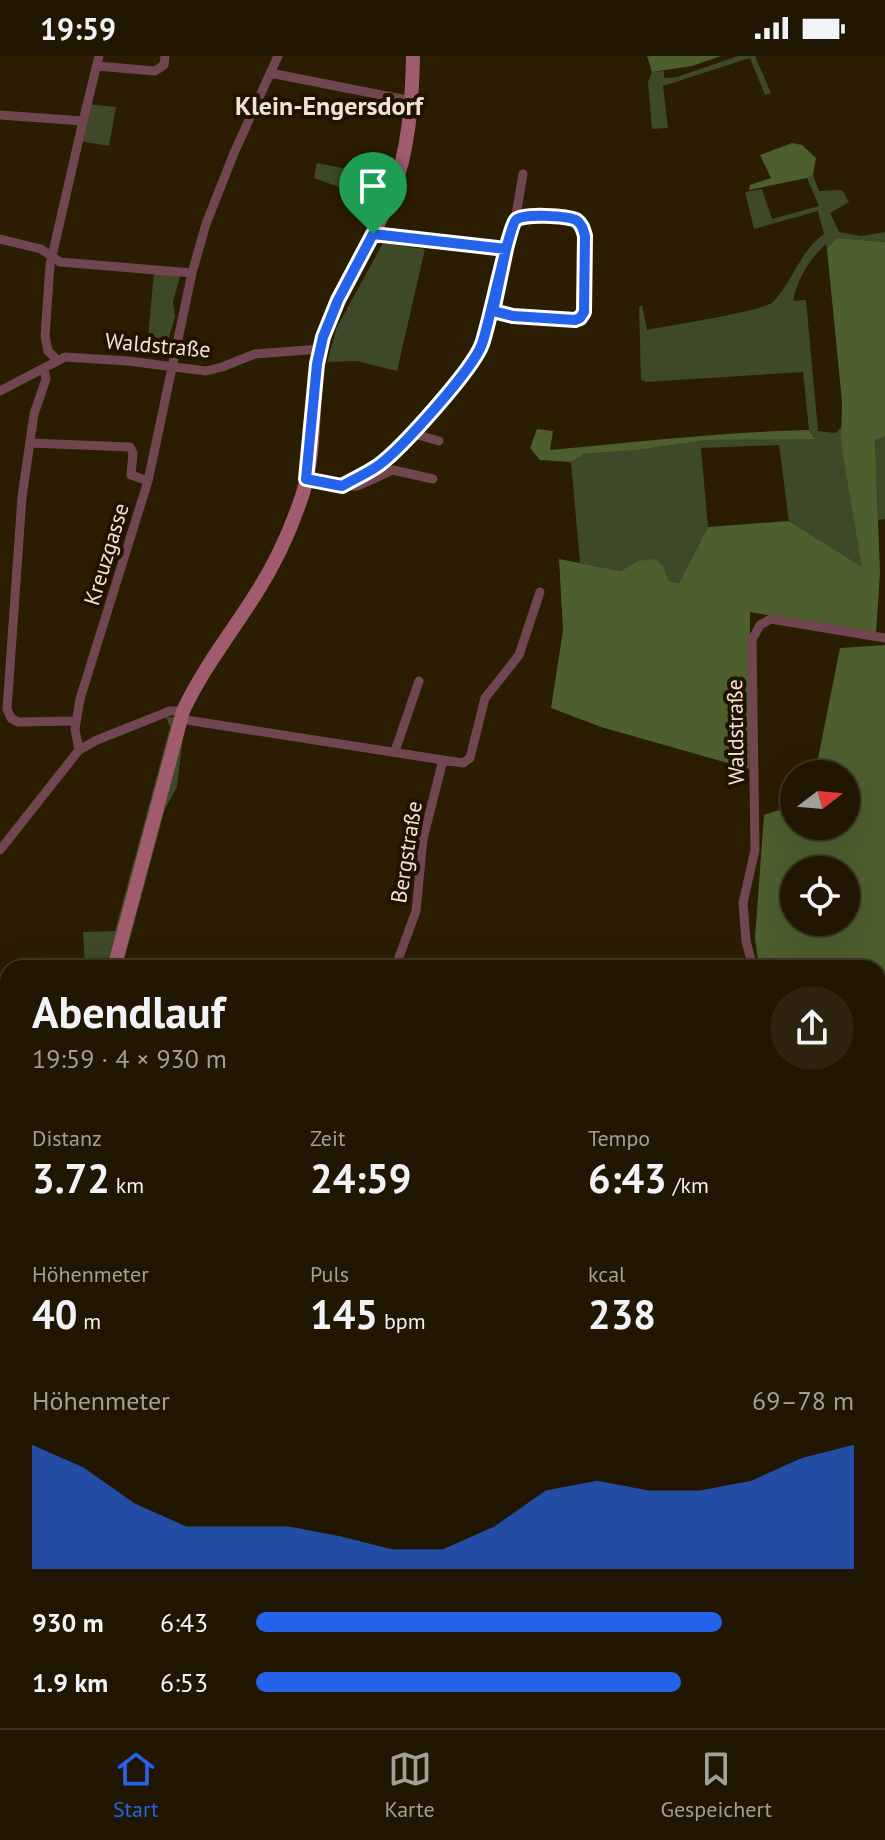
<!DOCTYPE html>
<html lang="de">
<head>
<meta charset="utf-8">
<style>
	body { margin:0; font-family:"PT Sans",sans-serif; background:#2d2310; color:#f1f3f6; height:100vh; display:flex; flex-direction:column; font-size:30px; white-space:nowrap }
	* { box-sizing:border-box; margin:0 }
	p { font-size:26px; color:#a29f99 }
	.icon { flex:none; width:44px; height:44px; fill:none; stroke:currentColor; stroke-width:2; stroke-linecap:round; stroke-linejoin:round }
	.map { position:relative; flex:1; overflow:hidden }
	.details { position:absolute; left:0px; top:904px; width:886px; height:768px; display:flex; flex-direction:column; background:#201601; border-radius:24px 24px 0 0; box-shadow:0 8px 32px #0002,0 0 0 2px #3d3523 }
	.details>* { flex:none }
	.needle { width:52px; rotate:74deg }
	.tools { position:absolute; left:780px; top:704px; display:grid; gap:16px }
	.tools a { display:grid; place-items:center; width:80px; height:80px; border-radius:50%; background:#201601; box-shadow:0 8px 32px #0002,0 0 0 2px #3d3523; font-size:40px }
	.pin { position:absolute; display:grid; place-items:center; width:68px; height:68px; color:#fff; margin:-82px -34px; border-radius:50% 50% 50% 0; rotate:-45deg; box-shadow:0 0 8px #0007 }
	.pin .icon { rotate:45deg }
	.round { display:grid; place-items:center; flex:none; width:84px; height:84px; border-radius:42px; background:#2d2310 }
	.overview { display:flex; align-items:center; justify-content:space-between; height:136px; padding:0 32px }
	h1 { font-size:44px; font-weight:800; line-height:60px }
	.metrics { display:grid; grid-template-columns:repeat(3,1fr); gap:12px; height:136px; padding:8px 32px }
	.metrics div { display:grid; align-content:center }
	.metrics b { font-size:40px; font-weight:800 }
	.metrics small { font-size:22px; font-weight:400 }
	.metrics p { font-size:22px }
	.chart { height:224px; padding:16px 32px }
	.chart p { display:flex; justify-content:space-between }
	.chart svg { width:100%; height:144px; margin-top:8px; fill:#2563eb; opacity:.7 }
	ul { padding:0 32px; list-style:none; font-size:26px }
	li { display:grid; grid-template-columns:128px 96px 1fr; align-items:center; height:60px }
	li i { height:20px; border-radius:10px; background:#2563eb }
	.status { display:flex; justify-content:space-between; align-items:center; height:56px; padding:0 40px; background:#201601; direction:ltr }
	.status svg { height:22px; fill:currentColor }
	.menu { display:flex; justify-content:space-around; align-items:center; height:112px; border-top:2px solid #3d3523; background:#201601; font-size:22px; color:#a29f99 }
	.menu a { display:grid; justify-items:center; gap:4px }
	.menu .current { color:#2563eb }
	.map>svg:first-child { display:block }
	.green { fill:#3d4928 }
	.forest { fill:#4d5f2d; fill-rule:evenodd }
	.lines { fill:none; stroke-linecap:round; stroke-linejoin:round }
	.minor { stroke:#724651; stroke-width:9 }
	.secondary { stroke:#a05b6d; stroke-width:14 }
	.route-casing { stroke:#fff; stroke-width:16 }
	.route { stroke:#2563eb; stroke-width:10 }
	.labels { text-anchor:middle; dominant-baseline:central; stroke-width:8; stroke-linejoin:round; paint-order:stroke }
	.street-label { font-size:22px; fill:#eee4d4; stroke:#211300 }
	.quarter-label { font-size:26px; font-weight:bold; fill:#eee4d4; stroke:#211300 }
</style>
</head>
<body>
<div class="status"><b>19:59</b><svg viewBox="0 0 49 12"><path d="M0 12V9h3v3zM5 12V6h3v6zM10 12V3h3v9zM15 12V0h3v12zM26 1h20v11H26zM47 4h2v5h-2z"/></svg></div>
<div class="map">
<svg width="885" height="1672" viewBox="0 0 885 1672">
	<rect width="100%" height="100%" fill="#2b1d01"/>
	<path class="green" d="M738,0H755L771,37L765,39L750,2L663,30L668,72L652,73L648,26L652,16L664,15V22L677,21Z
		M87,48L116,51L109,90L79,85Z
		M317,107L383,120L375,144L314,122Z
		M813,119L819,135L842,134L849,146L830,157L839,176L861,180L885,176V186L836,182L827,193L826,188C810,202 797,224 793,245L806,244L818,375L836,377L843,369L841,388L863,512L789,465L779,389L701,392L708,471L679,527L669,525L664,511L637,505L621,515L580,507L571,406L585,398L638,394L708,384L815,382L809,374L803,316L646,326L641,324L639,251L642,249L647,274C667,270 764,255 773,246C794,224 799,196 824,178L818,155L754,173L745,136L762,133L772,163L819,150L807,122Z
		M383,187L425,193L397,315L357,305L327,306L337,271Z
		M154,215L181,216L173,246L175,260L169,282L158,295L147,294Z
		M885,380V463L878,464L875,383Z
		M166,661L189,662L184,672L177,731L165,753L122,912H85L83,876L115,875L170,671Z"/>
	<path class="forest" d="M647,0H721L692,10L652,16Z
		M792,87L802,89L816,102L813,119L807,122L749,134L750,129L771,122L760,99Z
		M836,182L885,186V380L875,384L880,517L876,578L750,556L749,713L601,671L551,652L563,574L559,503L621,515L637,505L655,503L664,511L669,525L679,527L708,471L789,465L862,511L841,388L842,346L827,193Z
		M537,373L553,375L550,394C637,386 723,376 809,374L815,383L708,384L638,394L585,398L571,406L540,404L530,392Z
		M885,589V1277L878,1267V912H759L755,882L764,759L794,749V770H846V718H815L840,592ZM794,814H846V866H794Z"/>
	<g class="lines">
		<path class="minor" d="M97,10L155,15L164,9L165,0
			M270,17L412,45
			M0,59L83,65L50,209L45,280L48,295L57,304
			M83,65L99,0
			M515,165L523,118
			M373,178L506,193
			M0,183L41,193L60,206L192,217
			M44,313L46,323L34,358L22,441L7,653L11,662L18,666L76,665
			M0,335L65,301L128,305L206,315L222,311L255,298L320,293
			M411,377L439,385
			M30,387L130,391L133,397L131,419L148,425
			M306,423L342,430L385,404L468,313L479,297L485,279L515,165L532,160L573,163L581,169L585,180L582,260L575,264L513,260L493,255
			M342,430H358L393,414L433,423
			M180,663L443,704
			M79,694L75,673L80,643L148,425L192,217L206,168L234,97L278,0
			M395,695L419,625
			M0,794L79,694L97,684L170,655H183
			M395,912L416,855L423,783L443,704L463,707L470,702L485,642L519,599L540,536
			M753,912L746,885L743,847L755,794L752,584L760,569L771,563L885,582
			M878,1287L885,1294
			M878,1476H885
			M0,1549L8,1558
			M59,1664L61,1672
			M492,1672L493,1664"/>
		<path class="secondary" d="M114,912L183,655C203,612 232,576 257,536C276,506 292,471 303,437C320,382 307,323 327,269C345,223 374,183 392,138C409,93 412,47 413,0
			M155,1664L156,1672"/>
	</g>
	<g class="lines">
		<g class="route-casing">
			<path id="route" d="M373,178L338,244L323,281L317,308L306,423L342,430C354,423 368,417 379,409C402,392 473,313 482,288C489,269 509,170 516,164C523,157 567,160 576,164C582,168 583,173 585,180L584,256L580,262L575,264L513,260L493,255L506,193L373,178"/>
		</g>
		<use href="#route" class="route"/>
	</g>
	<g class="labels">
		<g class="street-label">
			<text transform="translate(158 289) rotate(5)">Waldstraße</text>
			<text transform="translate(106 498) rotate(-73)">Kreuzgasse</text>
			<text transform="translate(735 676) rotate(-91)">Waldstraße</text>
			<text transform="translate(406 796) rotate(-81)">Bergstraße</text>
		</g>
		<g class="quarter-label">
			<text x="329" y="49">Klein-Engersdorf</text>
		</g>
	</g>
</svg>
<div class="tools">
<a><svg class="needle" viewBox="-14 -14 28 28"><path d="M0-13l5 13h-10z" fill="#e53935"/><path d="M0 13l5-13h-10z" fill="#a29f99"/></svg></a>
<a><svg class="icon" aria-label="locate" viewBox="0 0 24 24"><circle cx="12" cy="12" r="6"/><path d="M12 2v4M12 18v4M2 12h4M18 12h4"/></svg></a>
</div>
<div class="pin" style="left:373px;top:178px;background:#1e9e55"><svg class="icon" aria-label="arrive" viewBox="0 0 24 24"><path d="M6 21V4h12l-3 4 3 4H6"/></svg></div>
<section class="details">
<div class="overview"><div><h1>Abendlauf</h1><p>19:59 · 4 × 930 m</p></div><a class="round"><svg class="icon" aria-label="share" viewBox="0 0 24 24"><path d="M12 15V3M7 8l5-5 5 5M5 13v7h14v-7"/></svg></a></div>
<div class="metrics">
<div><p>Distanz</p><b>3.72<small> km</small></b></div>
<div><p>Zeit</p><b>24:59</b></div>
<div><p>Tempo</p><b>6:43<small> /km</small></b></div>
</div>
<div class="metrics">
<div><p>Höhenmeter</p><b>40<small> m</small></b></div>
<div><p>Puls</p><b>145<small> bpm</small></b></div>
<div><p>kcal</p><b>238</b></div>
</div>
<div class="chart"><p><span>Höhenmeter</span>69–78 m</p>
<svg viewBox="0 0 160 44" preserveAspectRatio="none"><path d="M0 44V6L10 13L20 24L30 31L40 31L50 31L60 34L70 38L80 38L90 31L100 20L110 17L120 20L130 20L140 17L150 10L160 6V44z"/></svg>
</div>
<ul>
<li><b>930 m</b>6:43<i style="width:78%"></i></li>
<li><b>1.9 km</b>6:53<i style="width:71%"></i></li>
</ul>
</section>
</div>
<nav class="menu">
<a class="current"><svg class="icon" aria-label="home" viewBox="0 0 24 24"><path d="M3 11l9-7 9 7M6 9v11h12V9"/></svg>Start</a>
<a><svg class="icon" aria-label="map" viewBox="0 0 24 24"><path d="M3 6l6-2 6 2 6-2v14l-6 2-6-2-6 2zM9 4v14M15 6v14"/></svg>Karte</a>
<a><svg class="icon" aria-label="saved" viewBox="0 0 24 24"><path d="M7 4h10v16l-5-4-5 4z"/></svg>Gespeichert</a>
</nav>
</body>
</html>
